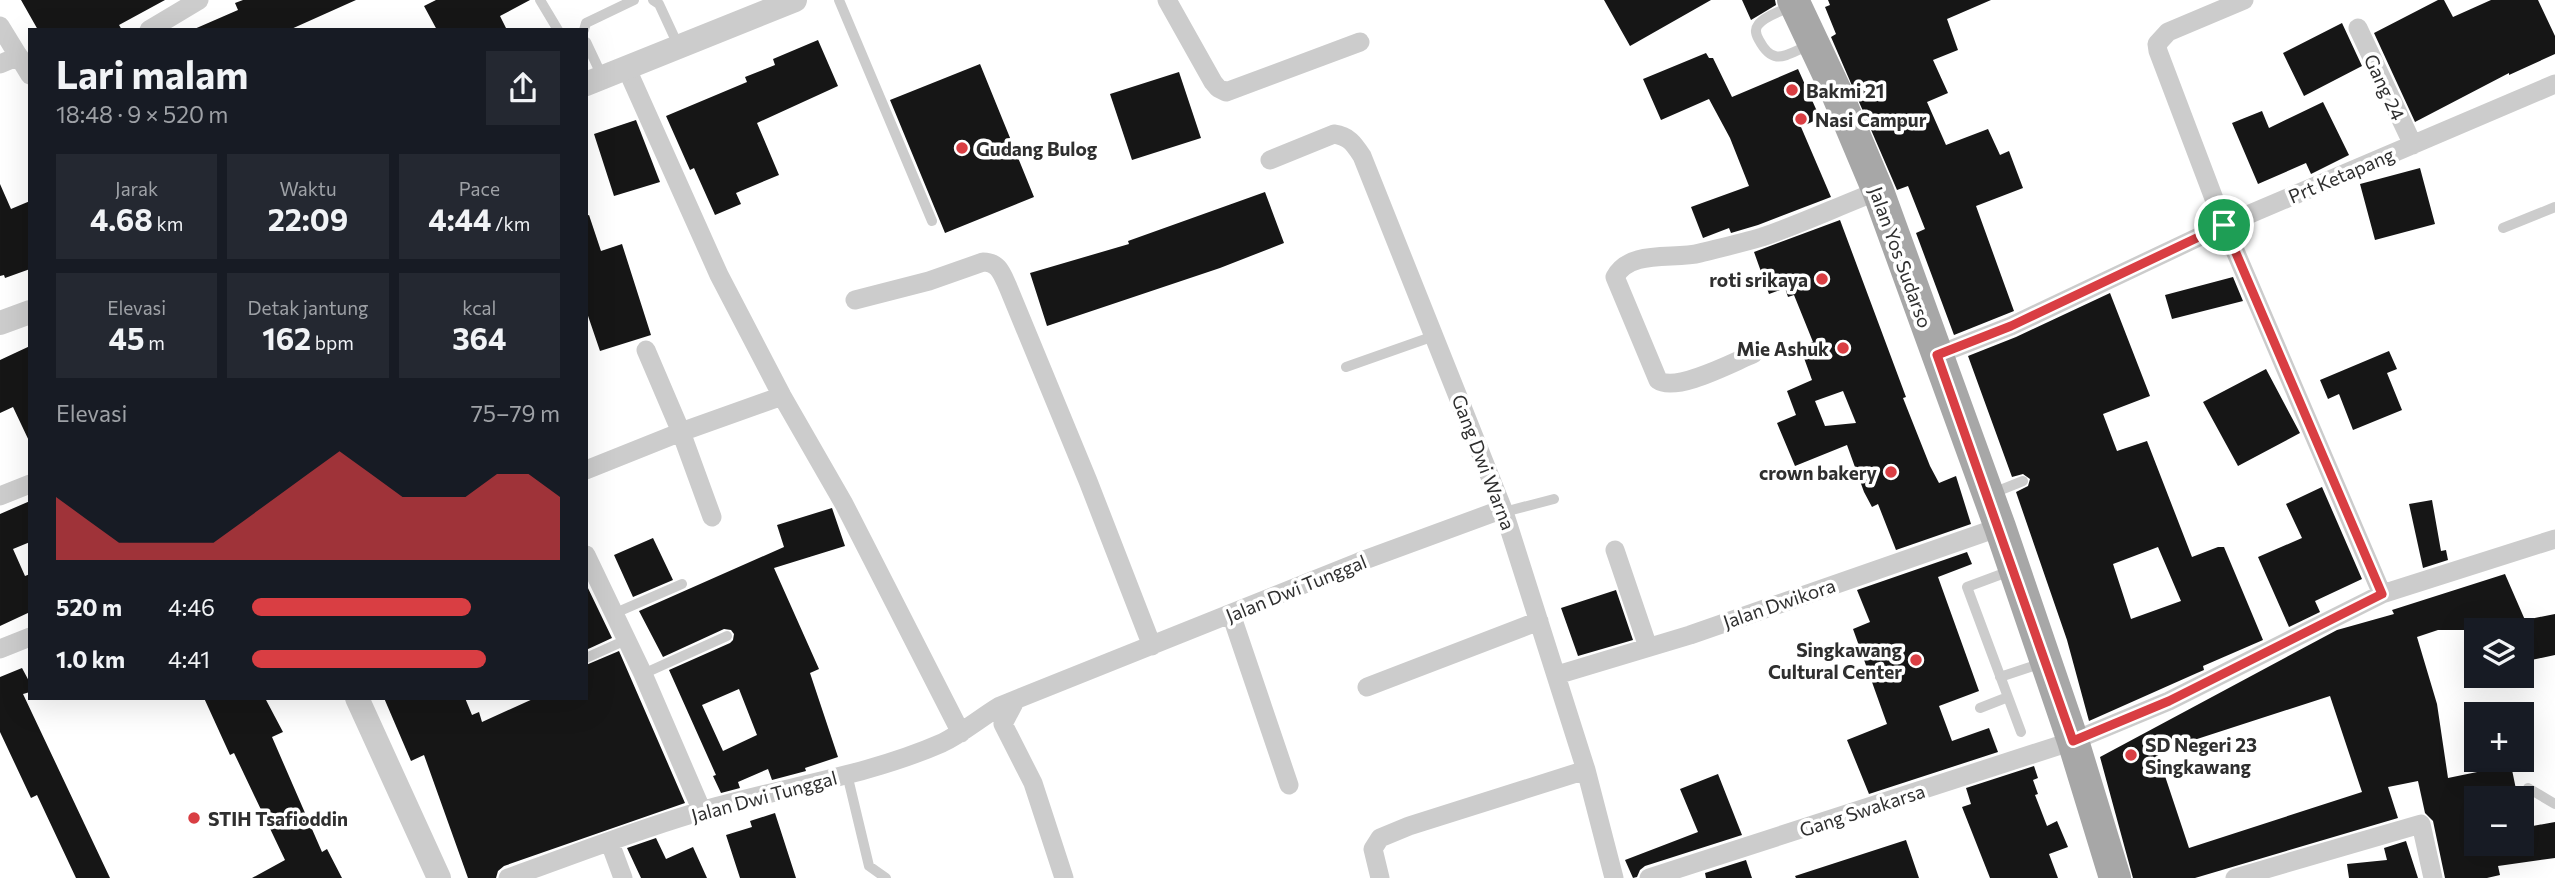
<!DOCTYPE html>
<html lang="id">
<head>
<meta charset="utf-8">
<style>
	body { margin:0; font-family:Commissioner,sans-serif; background:#242831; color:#f1f3f6; height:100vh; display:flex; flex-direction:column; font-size:26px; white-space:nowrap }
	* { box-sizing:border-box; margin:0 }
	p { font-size:23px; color:#9ea1a6 }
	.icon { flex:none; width:38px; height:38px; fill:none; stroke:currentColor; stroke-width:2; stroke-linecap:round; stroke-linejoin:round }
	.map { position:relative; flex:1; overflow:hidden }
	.side { position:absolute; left:28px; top:28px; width:560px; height:672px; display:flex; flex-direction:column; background:#171b24; border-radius:0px; box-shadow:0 7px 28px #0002 }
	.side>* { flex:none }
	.controls { position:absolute; left:2464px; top:618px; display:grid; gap:14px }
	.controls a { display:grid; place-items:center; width:70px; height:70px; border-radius:0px; background:#171b24; box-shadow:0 7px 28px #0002; font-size:35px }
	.pin { position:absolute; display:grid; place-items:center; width:60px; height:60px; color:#fff; margin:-30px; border:4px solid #fff; border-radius:50%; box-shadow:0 2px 7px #0007 }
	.round { display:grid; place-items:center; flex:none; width:74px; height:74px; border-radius:0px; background:#242831 }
	.headline { display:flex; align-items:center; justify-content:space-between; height:119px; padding:0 28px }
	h1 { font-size:38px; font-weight:700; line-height:52px }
	.figures { display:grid; grid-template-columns:repeat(3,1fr); gap:10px; height:119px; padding:7px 28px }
	.figures div { display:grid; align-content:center; border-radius:0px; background:#242831; text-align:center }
	.figures b { font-size:30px; font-weight:700 }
	.figures small { font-size:19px; font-weight:400 }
	.figures p { font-size:19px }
	.chart { height:196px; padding:14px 28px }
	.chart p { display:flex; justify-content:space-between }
	.chart svg { width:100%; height:126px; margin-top:7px; fill:#d93e43; opacity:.7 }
	ul { padding:0 28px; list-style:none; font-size:23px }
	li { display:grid; grid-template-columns:112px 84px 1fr; align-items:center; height:52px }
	li i { height:18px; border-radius:9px; background:#d93e43 }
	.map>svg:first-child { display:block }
	.building { fill:#161616; fill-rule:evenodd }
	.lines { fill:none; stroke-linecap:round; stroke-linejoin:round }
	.service { stroke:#ccc; stroke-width:10 }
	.minor { stroke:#ccc; stroke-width:19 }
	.tertiary { stroke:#ccc; stroke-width:24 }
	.primary { stroke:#a7a7a7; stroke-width:32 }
	.route-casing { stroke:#fff; stroke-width:14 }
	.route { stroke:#d93e43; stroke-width:9 }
	.poi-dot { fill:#d93e43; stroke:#fff; stroke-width:2.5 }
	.labels { text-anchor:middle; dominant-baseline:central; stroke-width:7; stroke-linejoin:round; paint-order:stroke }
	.street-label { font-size:19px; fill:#2f2f2f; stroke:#fff }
	.poi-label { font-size:19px; font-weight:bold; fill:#2f2f2f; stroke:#fff; text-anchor:start }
</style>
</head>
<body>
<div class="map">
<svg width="2555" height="878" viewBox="0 0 2555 878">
	<rect width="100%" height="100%" fill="#fff"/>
	<path class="building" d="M21,0H165L119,25L122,30H38Z
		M243,0H356L289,30H192L238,10L235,3Z
		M436,0H530L500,16L507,30H437L424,6Z
		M1604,0H1711L1630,46Z
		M1742,0H1775L1776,5L1751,20Z
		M1828,0H1991L1947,19L1958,50L1933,60L1948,93L1927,102L1946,145L1988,129L2000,155L2009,151L2023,188L1976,206L2014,311L1954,335L1916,233L1925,229L1908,186L1897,190L1831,37L1836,34L1825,7L1830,5Z
		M2438,0H2444L2453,17L2491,0H2538L2555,36V54L2509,75V73L2415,122L2374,33Z
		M2342,23L2362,66L2304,96L2283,53Z
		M818,40L838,86L757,123L779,175L736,193L741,204L715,215L694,168L690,170L666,116L747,82L745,77L775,65L773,59Z
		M1706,53L1709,58H1713L1732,97L1798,69L1820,118L1801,127L1831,197L1758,225L1731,233L1729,228L1703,238L1691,207L1749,186L1730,138L1709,99L1661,120L1643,79Z
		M980,64L1034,197L945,233L890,100Z
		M1179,72L1201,138L1132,160L1110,94Z
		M2323,102L2349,155L2311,174L2306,163L2258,184L2232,123L2262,111L2269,128Z
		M636,120L660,182L614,196L594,134Z
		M2420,168L2435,224L2375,240L2360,184Z
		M0,184L11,209L30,201V269L5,278L4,275L0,276Z
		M1265,192L1284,243L1220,268L1047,326L1030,273L1129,244L1128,241Z
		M589,215L601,251L622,244L651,335L600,351L586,310V216Z
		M1840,220L1906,397L1903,398L1930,466L1939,483L1956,476L1971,524L1896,550L1878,504L1872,507L1864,492L1847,445L1795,466L1777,423L1796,415L1787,391L1812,380L1800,347L1813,342L1794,295L1788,297L1785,288L1769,294L1754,252ZM1843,391L1856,423L1825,426L1815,401Z
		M2233,277L2243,301L2172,319L2165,295Z
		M2110,293L2150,396L2103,414L2117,451L2147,441L2192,557L2218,547H2224L2263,640L2203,666L2204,670L2197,673L2089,721L2067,640L2016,492L2028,486L2030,479L2023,474L2012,477L1968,356L2016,337ZM2158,547L2181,601L2131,619L2113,564Z
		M30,346V443L13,407L0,413V360Z
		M2389,351L2397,369L2387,373L2402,410L2353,430L2339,394L2328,399L2320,380Z
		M2266,369L2300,433L2238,466L2203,402Z
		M2322,487L2362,579L2315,601L2320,612L2289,627L2258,557L2302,538L2286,504Z
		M2432,500L2441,551L2446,550L2448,560L2423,568L2409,504Z
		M30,501V542L13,549L25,576L30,574V612L0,626V514Z
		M832,508L845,546L774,568L819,669L810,673L838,757L805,768L806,771L772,780L768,769L738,782L740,788L721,793L713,776L716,775L669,670L730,643L733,640L734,634L731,630L724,629L663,657L639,611L784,547L777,525ZM739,689L757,735L723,751L702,705Z
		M653,538L673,580L633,597L614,555Z
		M1967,552L1972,564L1938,577L1979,691L1939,706L1952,741L1989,728L1998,752L1869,794L1847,740L1887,724L1853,629L1870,622L1857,590Z
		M2505,574L2525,620L2555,614V655L2522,662V630H2438L2417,637L2437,704L2448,778L2511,765L2517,794L2499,798H2476V844H2522V828L2555,822V858L2498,866L2500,875L2487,878H2445L2433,821L2425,813L2418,781L2388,787L2398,818L2195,878H2133L2100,757L2337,630L2394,614L2392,610ZM2330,696L2362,792L2189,848L2157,752Z
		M586,584L612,638L586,650Z
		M1616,590L1633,640L1578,656L1561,608Z
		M619,651L685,803L504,866L498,871L496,878H468L424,755L411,761L384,698H465L472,715L479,712L482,722L535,698H586V665Z
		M22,668L30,683V692L23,694L110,878H76L37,795L31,798L0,732V677Z
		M204,698H265L283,732L272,737L322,852L327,849L342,878H252L285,860L234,753L230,755Z
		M2034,766L2038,778L2033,780L2038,794L2035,795L2047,826L2057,821L2068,847L2049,854L2058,878H1990L1962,807L1971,804L1966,788Z
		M1718,774L1742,835L1645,866L1640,870L1637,877L1633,878L1625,860L1698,832L1680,789Z
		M775,813L796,878H740L726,835L752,827L750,821Z
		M656,838L666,859L693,847L707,878H641L627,848Z
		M1906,840L1919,878H1796L1795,876Z
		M2406,841L2418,878H2349L2347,864L2387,860L2384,848Z
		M1746,860L1752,878H1706L1705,873Z"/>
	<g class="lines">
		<path class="service" d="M540,0L558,30
			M653,0L659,4L678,45
			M839,0L932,221
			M1792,6C1782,11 1764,16 1758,25C1754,30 1756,35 1759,40C1774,68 1786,54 1810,45
			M584,30L586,23L634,0
			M586,42L602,76
			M2503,228L2555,207
			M1346,367L1434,336
			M1993,493L2023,481
			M1504,512L1554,499
			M2010,571L1967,587L2021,732
			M613,614L682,584
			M586,658L626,640
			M643,674L727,636
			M2000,677L2042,663
			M1980,708L2008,697
			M847,774L869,866L886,878
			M2528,788L2555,804"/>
		<path class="minor" d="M1167,0L1213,82L1218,88L1226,92L1360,42
			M2244,0L2168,32L2157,44L2158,51L2224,225L2382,594
			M0,26L30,75
			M2358,28L2413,145
			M149,30L199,0
			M0,64L19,56
			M626,67L719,275L782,396L844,504L961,733
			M1270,160L1334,134C1349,136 1354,144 1362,156L1504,512L1586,770L1614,878
			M855,300L929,281L983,262C999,262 1002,274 1008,287L1088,481L1152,646
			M646,350L681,432L712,517
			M1753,354C1733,362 1676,393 1658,380L1615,277C1630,249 1674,260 1700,253C1720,248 1742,243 1762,237C1801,224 1839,206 1878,191
			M1937,355L2011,326L2224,225L2555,84
			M586,470L681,432L782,396
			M0,496L30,484
			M1615,550L1648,647
			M586,555L643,674L702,811
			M1231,614L1289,785
			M0,649L30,637
			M1557,675L1690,635L2000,527
			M1367,687L1539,621
			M1014,703L1003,724L1033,783L1064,878
			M610,843L623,878
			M508,878C573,855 638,829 705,810C783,787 867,776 942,743C963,733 980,718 1000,706L1359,562L1503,509
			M1380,878L1373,849L1380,838L1409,826L1586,770
			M1649,878L2073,741L2169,701L2382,594L2555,539
			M2235,878L2421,824L2433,878"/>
		<path class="tertiary" d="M586,84L795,0
			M0,323L30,312
			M357,698L439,878"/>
		<path class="primary" d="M1793,0L1835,89L1878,191L2000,527L2073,741L2115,878"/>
	</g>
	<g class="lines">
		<g class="route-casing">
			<path id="route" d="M2224,225L2382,594L2169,701L2073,741L1937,355L2011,326Z"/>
		</g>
		<use href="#route" class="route"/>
	</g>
	<g class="poi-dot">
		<circle cx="1792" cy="90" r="7"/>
		<circle cx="1801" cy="119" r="7"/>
		<circle cx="962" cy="148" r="7"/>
		<circle cx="1822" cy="279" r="7"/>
		<circle cx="1843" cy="348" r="7"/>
		<circle cx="1891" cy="472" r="7"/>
		<circle cx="1916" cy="660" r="7"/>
		<circle cx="2131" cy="755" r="7"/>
		<circle cx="194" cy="818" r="7"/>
	</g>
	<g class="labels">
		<g class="street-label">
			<text transform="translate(2385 87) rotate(65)">Gang 24</text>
			<text transform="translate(2341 175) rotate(-23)">Prt Ketapang</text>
			<text transform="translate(1901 257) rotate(70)">Jalan Yos Sudarso</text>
			<text transform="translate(1484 462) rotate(69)">Gang Dwi Warna</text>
			<text transform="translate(1296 588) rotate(-22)">Jalan Dwi Tunggal</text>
			<text transform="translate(1779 603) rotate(-19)">Jalan Dwikora</text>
			<text transform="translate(764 796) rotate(-15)">Jalan Dwi Tunggal</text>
			<text transform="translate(1862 810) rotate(-18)">Gang Swakarsa</text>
		</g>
		<g class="poi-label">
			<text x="1806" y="90">Bakmi 21</text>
			<text x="1815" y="119">Nasi Campur</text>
			<text x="976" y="148">Gudang Bulog</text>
			<text x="1808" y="279" text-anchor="end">roti srikaya</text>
			<text x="1829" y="348" text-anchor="end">Mie Ashuk</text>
			<text x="1877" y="472" text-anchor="end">crown bakery</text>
			<text x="1902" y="649" text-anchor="end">Singkawang<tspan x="1902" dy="22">Cultural Center</tspan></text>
			<text x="2145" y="744">SD Negeri 23<tspan x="2145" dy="22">Singkawang</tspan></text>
			<text x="208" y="818">STIH Tsafioddin</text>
		</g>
	</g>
</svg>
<div class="controls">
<a><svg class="icon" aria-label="layers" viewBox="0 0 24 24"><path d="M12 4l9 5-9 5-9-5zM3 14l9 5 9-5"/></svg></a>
<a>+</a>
<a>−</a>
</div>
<div class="pin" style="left:2224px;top:225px;background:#1e9e55"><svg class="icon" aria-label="arrive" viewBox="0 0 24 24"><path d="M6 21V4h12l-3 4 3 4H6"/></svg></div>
<section class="side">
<div class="headline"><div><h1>Lari malam</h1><p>18:48 · 9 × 520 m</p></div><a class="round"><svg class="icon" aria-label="share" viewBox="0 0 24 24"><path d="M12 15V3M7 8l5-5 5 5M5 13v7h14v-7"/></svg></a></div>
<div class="figures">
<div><p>Jarak</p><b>4.68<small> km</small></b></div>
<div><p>Waktu</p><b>22:09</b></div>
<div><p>Pace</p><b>4:44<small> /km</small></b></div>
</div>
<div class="figures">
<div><p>Elevasi</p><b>45<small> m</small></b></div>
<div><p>Detak jantung</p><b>162<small> bpm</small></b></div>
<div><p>kcal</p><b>364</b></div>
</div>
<div class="chart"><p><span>Elevasi</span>75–79 m</p>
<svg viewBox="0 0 160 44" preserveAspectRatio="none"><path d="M0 44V22L10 30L20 38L30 38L40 38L50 38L60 30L70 22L80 14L90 6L100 14L110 22L120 22L130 22L140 14L150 14L160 22V44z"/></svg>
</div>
<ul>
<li><b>520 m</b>4:46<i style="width:71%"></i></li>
<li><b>1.0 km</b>4:41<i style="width:76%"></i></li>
</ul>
</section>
</div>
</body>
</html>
